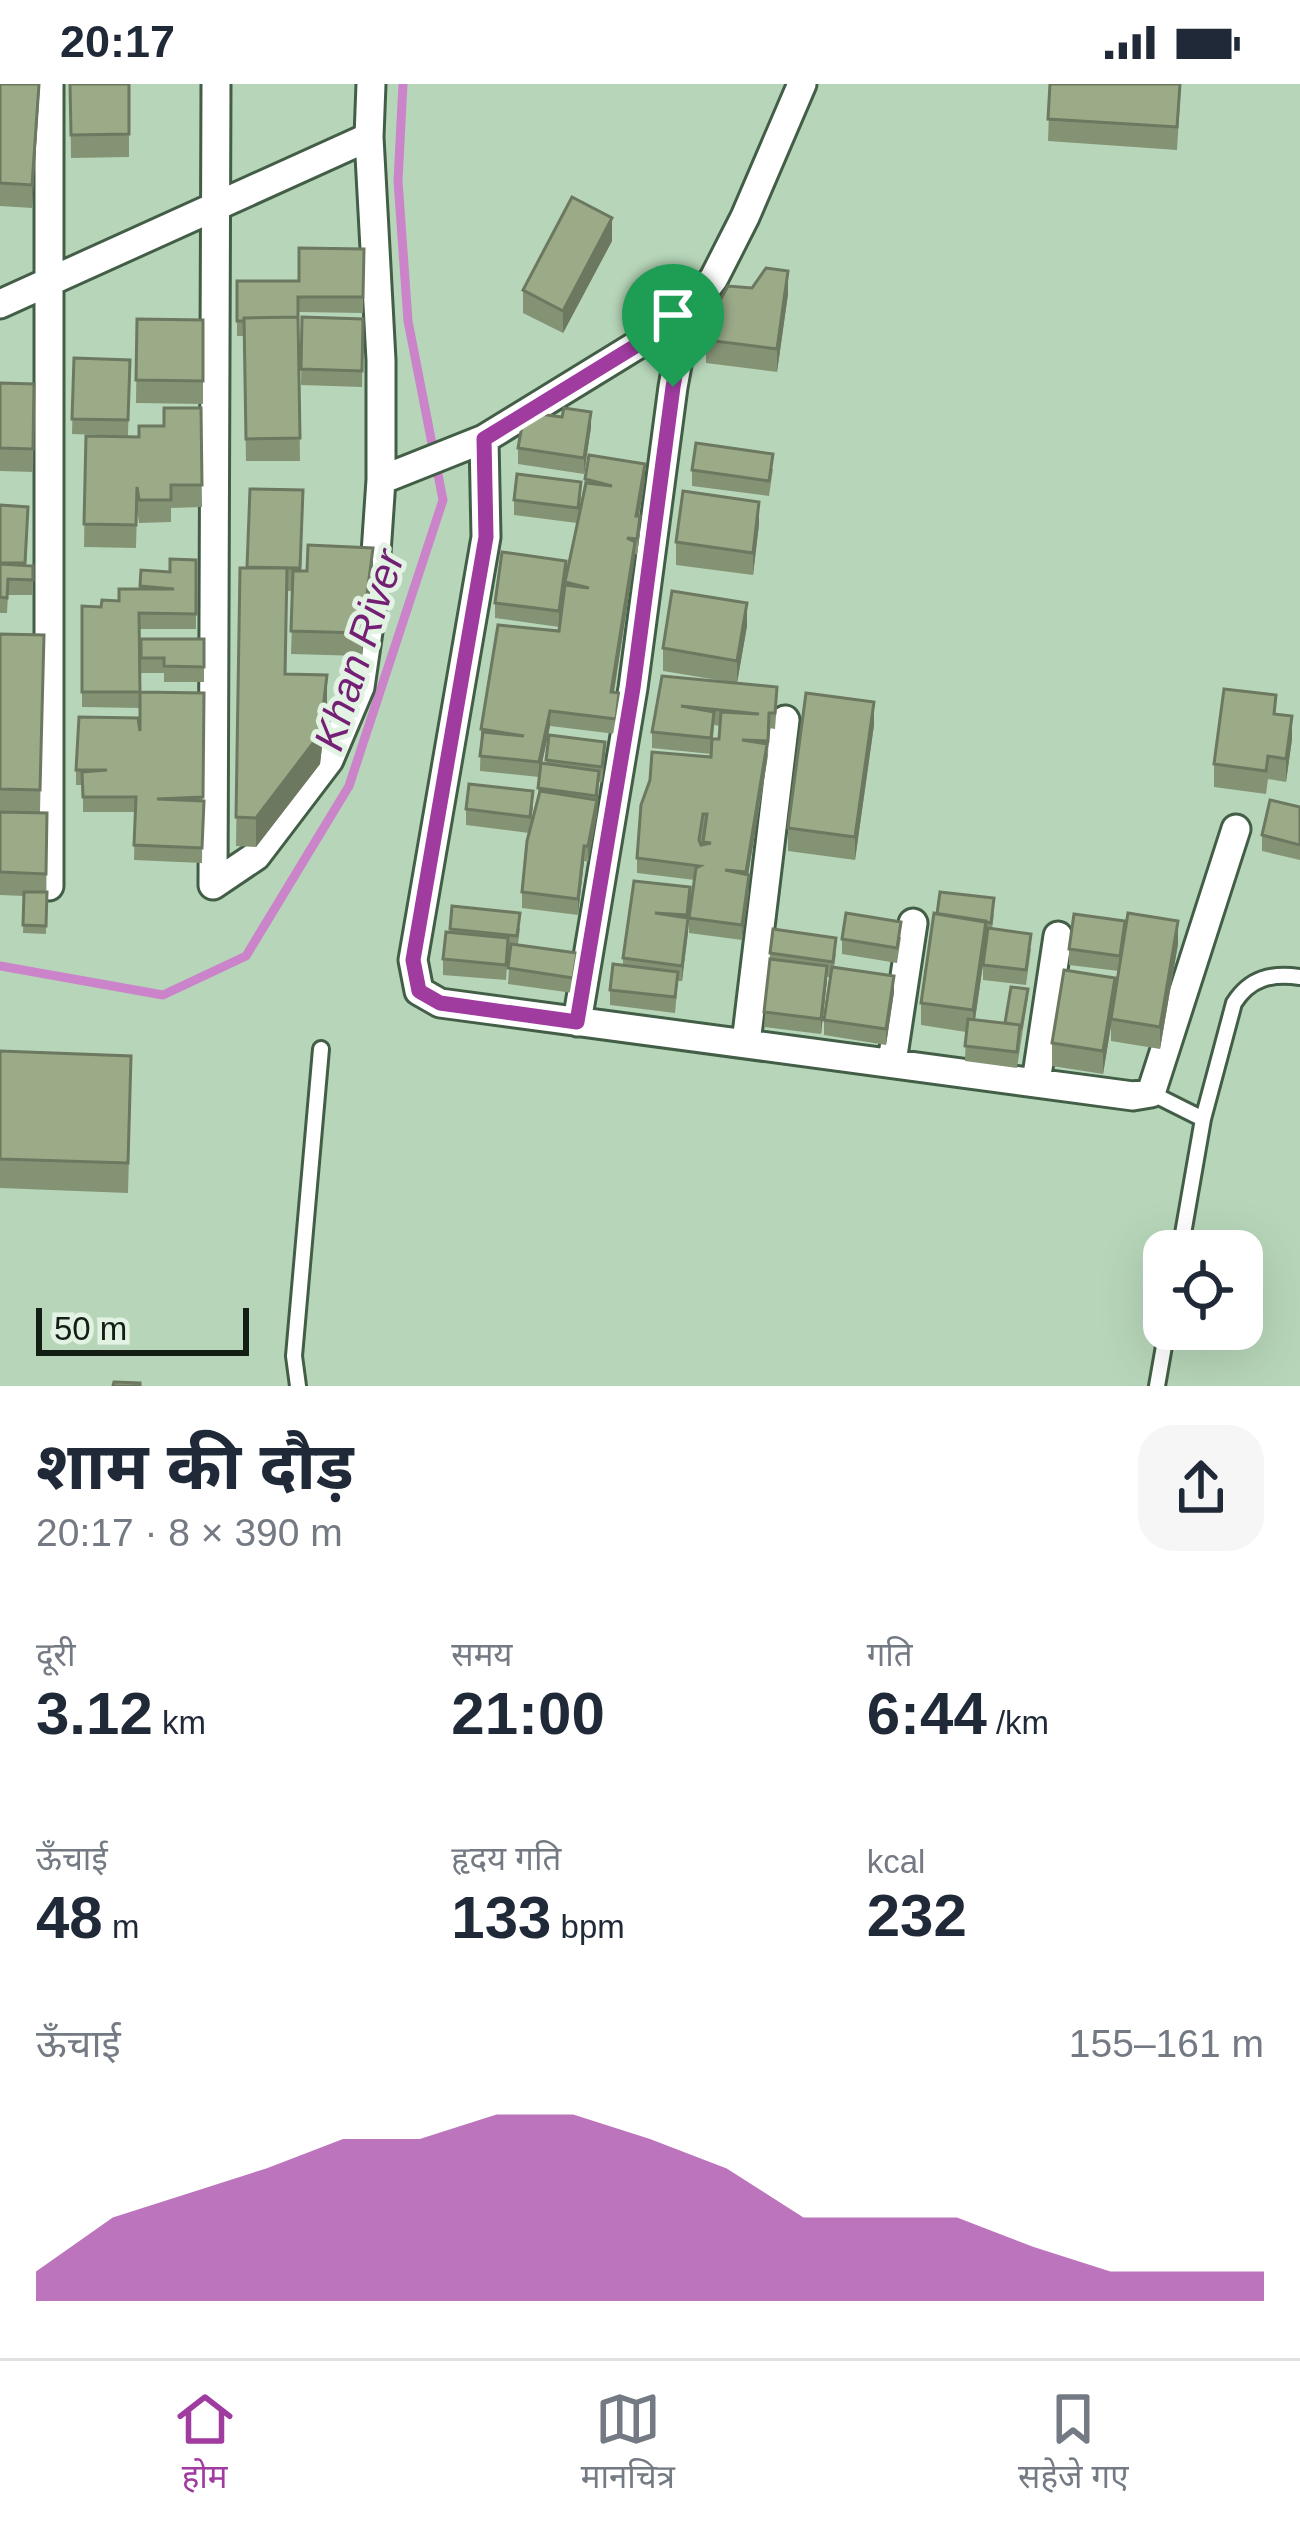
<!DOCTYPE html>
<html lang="hi">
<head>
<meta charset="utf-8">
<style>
	body { margin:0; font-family:Arial,"Noto Sans Devanagari",sans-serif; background:#f6f6f7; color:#1f2937; height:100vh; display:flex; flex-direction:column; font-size:45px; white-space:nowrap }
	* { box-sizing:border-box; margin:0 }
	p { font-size:39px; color:#747a83 }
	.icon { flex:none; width:66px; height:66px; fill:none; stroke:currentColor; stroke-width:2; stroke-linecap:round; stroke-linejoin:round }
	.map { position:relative; height:1302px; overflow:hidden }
	.side { display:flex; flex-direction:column; background:#fff; flex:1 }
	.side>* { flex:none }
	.controls { position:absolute; left:1143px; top:1146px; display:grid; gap:24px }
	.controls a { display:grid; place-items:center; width:120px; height:120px; border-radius:24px; background:#fff; box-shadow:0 12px 48px #0002; font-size:60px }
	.scale { position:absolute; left:36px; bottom:30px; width:213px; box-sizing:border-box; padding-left:12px; border:6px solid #131e14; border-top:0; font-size:33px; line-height:42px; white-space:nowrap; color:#131e14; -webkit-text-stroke:9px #e2f2e3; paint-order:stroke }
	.pin { position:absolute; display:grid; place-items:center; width:102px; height:102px; color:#fff; margin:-123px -51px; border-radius:50% 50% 50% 0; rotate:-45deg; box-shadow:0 0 12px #0007 }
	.pin .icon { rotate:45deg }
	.round { display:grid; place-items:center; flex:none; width:126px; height:126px; border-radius:36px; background:#f6f6f7 }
	.head { display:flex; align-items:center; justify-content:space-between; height:204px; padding:0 36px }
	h1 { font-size:66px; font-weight:700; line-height:90px }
	.metrics { display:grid; grid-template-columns:repeat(3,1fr); gap:18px; height:204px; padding:12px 36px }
	.metrics div { display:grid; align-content:center }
	.metrics b { font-size:60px; font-weight:700 }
	.metrics small { font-size:33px; font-weight:400 }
	.metrics p { font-size:33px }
	.chart { height:336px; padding:24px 36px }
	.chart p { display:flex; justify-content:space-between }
	.chart svg { width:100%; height:216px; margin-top:12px; fill:#a03ba0; opacity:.7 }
	.status { display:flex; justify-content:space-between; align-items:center; height:84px; padding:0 60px; background:#fff; direction:ltr }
	.status svg { height:33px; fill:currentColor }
	.tab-bar { display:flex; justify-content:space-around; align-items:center; height:168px; border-top:3px solid #e0e1e3; background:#fff; font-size:33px; color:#747a83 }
	.tab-bar a { display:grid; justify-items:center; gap:6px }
	.tab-bar .on { color:#a03ba0 }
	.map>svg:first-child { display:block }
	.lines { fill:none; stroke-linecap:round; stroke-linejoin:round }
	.stream { stroke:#cb84c9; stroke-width:9 }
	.service-casing { stroke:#435e46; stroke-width:20 }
	.minor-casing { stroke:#435e46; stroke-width:33 }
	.service { stroke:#fff; stroke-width:14 }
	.minor { stroke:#fff; stroke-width:27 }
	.wall { fill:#859375; fill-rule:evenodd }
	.shaded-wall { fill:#6c785f }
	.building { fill:#9bab88; stroke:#6c785f; stroke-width:3; fill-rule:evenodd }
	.route-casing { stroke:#fff; stroke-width:24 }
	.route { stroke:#a03ba0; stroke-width:15 }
	.labels { text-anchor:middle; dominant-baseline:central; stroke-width:10; stroke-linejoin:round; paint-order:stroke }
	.water-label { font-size:42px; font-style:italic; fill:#731f74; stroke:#e2f2e3 }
</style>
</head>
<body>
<div class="status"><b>20:17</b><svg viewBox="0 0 49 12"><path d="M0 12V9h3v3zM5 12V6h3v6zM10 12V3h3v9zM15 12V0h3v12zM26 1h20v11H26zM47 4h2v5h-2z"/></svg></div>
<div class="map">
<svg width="1300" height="1302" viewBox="0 0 1300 1302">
	<rect width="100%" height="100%" fill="#b7d6b9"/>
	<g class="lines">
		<path class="stream" d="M0,882L163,911L246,872L349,702L443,416L408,237L398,97L403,0"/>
		<g class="service-casing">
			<path id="service" d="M1151,1009L1203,1035
				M1180,1167L1203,1035L1234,919C1250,894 1271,889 1300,893
				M298,1302L294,1272L321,965
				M1157,1302L1167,1245"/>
		</g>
		<g class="minor-casing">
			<path id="minor" d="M49,0V802
				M0,220L369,53L371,0
				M484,355L686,231
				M381,396L484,355L486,453L413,876L419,907L440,919L1133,1012L1151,1009L1236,745
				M213,801L256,772L329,676L360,603L373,513L381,396V276L369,53
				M213,801L216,0
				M577,938L633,604L673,303L686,231L714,194L745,133L802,0
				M746,959L785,636
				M892,978L913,839
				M1036,998L1058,852"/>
		</g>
		<use href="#service" class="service"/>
		<use href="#minor" class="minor"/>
	</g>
	<path class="wall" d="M0,0H40L32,124L0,122Z
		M70,0H129V73L71,74Z
		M1050,0H1181L1177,66L1048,57Z
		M612,157L563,249L523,229V206Z
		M364,165L363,229L298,228L300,377H246L244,252H237V197H299Z
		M752,204L788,210L777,288L706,279V256Z
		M302,233L363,235L362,303L301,301Z
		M137,235L203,236V320L136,319Z
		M74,274L130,276L128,352L72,350Z
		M0,299L34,300L33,388L0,387Z
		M201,324L202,423L171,424V438L139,439L137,425L136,464L84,463L86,352L139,353Z
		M562,333L591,343L584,390L518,380V364Z
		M773,385L769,412L692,402V386Z
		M585,395H645L639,432L640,448L637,471L635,470L614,609L619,625L616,650L550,642L542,679L546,680L549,651L605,673L602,698H599L597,731L588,778L584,777L578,831L522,824V808L529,749L466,741V725L533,723L530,745L538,716L539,693L480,687L481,645L559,547L565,498L577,439L514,431V416L581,413L579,428Z
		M303,406L301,487H373L362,572L291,570L293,507H287L286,590L327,620L320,680L256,763L236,762L240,484H247Z
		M0,421L28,438L26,482H33V511H8L7,529H0Z
		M759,440L753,491L676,481V458Z
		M196,476V545H139L140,624L82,623V522L101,523L119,517L140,505L141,486L170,488Z
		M566,477L559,543L495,534V519Z
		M747,542L737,599L777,619L775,645L769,644L768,672L748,791L749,807L742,856L689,849V834L695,796L637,789V774L711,673V670L652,664V648L736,599L663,587V564ZM714,641L720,642L719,655H713Z
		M0,550L44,551L40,728L47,729L46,850L23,849L24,812L0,811Z
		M141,555H204V598H164V589H141Z
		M204,609L202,779L134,776L135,728H83V701H76V686Z
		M1276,630L1292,655L1286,698L1268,695L1266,710L1214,703V680Z
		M874,641L855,776L788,767V744Z
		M1300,723V776L1262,767V751Z
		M690,819L682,897H678L675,929L610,921V906L623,881V874Z
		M452,822L520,844L518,860L577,884L573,909L508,900L510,867H508L506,896L443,891V875L450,849Z
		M934,829L994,830L992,845L1031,865L1026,901L983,896V881L975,936L1005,939L1028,913L1017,984L965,977L966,948L921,941V919Z
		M1125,850L1178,860L1160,965L1111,957V942L1103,990L1052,982V959L1115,911L1119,887L1069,881V865Z
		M901,853L897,879L842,870V855Z
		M770,869H836L834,883L894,908L886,961L824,951V936L831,893H827L821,950L764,943Z
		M0,967L131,1001L128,1109L0,1104Z"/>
	<path class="shaded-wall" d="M39,0H40L32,124V101Z
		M612,134V157L563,249V227Z
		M788,187V210L777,288V265Z
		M591,328V343L584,390V374Z
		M645,380V395L636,447V432Z
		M759,418V440L753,491V469Z
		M635,458V473L611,624V608Z
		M373,464V487L362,572V549Z
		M566,477V492L559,543V527Z
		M747,519V542L737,599V577Z
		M327,591V620L320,680L256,763V734Z
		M874,618V641L855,776V753Z
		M550,627V642L539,693V678Z
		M1292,632V655L1286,698V675Z
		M767,660V676L746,803V788Z
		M599,687L597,731L588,778V762L596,724Z
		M584,762V777L578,831V815Z
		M749,791V807L742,856V841Z
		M690,803L688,849L682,897V882Z
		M986,837V859L973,949V926Z
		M1178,837V860L1160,965V943Z
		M827,882V897L821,950V935Z
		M894,892V908L886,961V945Z
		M1115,894V917L1103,990V967Z"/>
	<path class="building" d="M0,0H39L32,101L0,99Z
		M70,0H129V50L71,51Z
		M1050,0H1180L1177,43L1048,35Z
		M572,113L612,134L563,227L523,206Z
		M299,164L364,165L363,213H298V237V233L244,234V237H237V197H299Z
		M766,184L788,187L777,265L706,256L709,236L728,202L752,204Z
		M298,233L300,354L246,355L244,234Z
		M302,233L363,235L362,287L301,285Z
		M137,235L203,236V297L136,296Z
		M74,274L130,276L128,336L72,335Z
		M0,299L34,300L33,365L0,364Z
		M164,324H201L202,401H171V416H139L137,403L136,441L84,440L86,352L139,353V342H164Z
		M564,324L591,328L584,374L518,364L522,342L532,329L562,333Z
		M696,359L773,370L769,397L692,386Z
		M589,371L645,380L636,432H640L637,455L627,454L635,458L611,608L619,609L616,635L550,627L539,678L480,672L483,648L524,652L481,645L498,541L559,547L565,501L589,504L565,498L586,399L612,402L585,395Z
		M517,390L581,398L578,424L514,416Z
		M250,405L303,406L300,484L247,483Z
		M683,407L759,418L753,469L676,458Z
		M0,421L28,423L25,479H0Z
		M308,461L373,464L362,549L291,547L293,487H307Z
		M502,468L566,477L559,527L495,519Z
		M170,475L196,476V530L139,529L140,608H82V522L101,523L102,516L119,517V505H174L140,502L141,486L170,488Z
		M0,480L33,482V496L8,495L7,514L0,513Z
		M240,484H287L285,590L327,591L320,650L256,734L236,733Z
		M672,507L747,519L737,577L663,564Z
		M0,550L44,551L40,706L0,705Z
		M141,555H204V583L164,582V574H141Z
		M662,592L777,603L775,629H769L768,657L742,656L767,660L746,788L725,786L749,791L742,841L689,834L696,784L700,782L637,774L641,721L650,696L652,668L711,673L712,655H719L721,628L759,630L681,622L714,628L711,654L652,648ZM703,730H707L703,758L711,759L701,761L699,756Z
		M1224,605L1276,611L1274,630L1292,632L1286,675L1268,672L1266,687L1214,680Z
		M140,608L204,609L203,713L157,715L204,717L202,764L134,761L136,713H83L82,688L107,686H76L79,633L138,634L140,647Z
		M806,609L874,618L855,753L788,744Z
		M549,651L605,658L602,683L546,676Z
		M541,679L599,687L596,712L538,704Z
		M469,700L533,707L530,733L466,725Z
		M540,707L597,716L588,762H584L578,815L522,808L527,757Z
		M1270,716L1300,723V761L1262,751Z
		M0,728L47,729L46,790L0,788Z
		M634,797L690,803L687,831L655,829L688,834L682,882L623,874Z
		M24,808H47L46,842L23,841Z
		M940,808L994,814L991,839L937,830Z
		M452,822L520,829L517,852L450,845Z
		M846,829L901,838L897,864L842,855Z
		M934,829L986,837L973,926L921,919Z
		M1128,829L1178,837L1160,943L1111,935Z
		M1074,830L1125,837L1120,872L1069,865Z
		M988,844L1031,850L1026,886L983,881Z
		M773,845L836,854L833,878L770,869Z
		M446,848L508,854L506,881L443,875Z
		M511,860L577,869L573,894L508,884Z
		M770,875L827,882L821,935L764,928Z
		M613,880L678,888L675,913L610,906Z
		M832,883L894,892L886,945L824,936Z
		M1064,886L1115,894L1103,967L1052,959Z
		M1011,903L1028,905L1021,945L1020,941L1005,939Z
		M968,935L1020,941L1017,968L965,962Z
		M0,967L131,972L128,1079L0,1075Z
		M114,1298L140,1299V1302H113Z"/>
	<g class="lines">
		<g class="route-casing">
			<path id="route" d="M686,231L673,303L633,604L577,938L440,919L419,907L413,876L486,453L484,355Z"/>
		</g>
		<use href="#route" class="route"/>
	</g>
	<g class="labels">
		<g class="water-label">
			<text transform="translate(359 566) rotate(-72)">Khan River</text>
		</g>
	</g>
</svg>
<div class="controls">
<a><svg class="icon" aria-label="locate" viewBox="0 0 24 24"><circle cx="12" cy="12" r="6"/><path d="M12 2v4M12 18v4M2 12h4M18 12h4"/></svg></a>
</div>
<div class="scale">50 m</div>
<div class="pin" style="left:673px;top:303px;background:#1e9e55"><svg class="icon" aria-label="arrive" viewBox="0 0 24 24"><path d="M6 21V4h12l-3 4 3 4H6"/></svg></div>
</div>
<section class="side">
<div class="head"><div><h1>शाम की दौड़</h1><p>20:17 · 8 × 390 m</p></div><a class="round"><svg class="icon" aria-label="share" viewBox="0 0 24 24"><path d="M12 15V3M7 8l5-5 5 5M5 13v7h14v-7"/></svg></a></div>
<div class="metrics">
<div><p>दूरी</p><b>3.12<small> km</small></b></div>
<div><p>समय</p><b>21:00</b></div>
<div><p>गति</p><b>6:44<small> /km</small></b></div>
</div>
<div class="metrics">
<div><p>ऊँचाई</p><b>48<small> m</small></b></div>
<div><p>हृदय गति</p><b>133<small> bpm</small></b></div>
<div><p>kcal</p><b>232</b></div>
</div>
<div class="chart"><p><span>ऊँचाई</span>155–161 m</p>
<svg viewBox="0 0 160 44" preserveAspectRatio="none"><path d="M0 44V38L10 27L20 22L30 17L40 11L50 11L60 6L70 6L80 11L90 17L100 27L110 27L120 27L130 33L140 38L150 38L160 38V44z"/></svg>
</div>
</section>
<nav class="tab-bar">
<a class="on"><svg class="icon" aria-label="home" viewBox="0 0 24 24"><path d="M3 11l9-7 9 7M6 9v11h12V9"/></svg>होम</a>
<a><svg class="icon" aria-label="map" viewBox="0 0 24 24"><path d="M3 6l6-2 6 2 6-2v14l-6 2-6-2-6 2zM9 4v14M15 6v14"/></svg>मानचित्र</a>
<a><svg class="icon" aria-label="saved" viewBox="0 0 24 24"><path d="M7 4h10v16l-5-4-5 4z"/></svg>सहेजे गए</a>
</nav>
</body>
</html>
